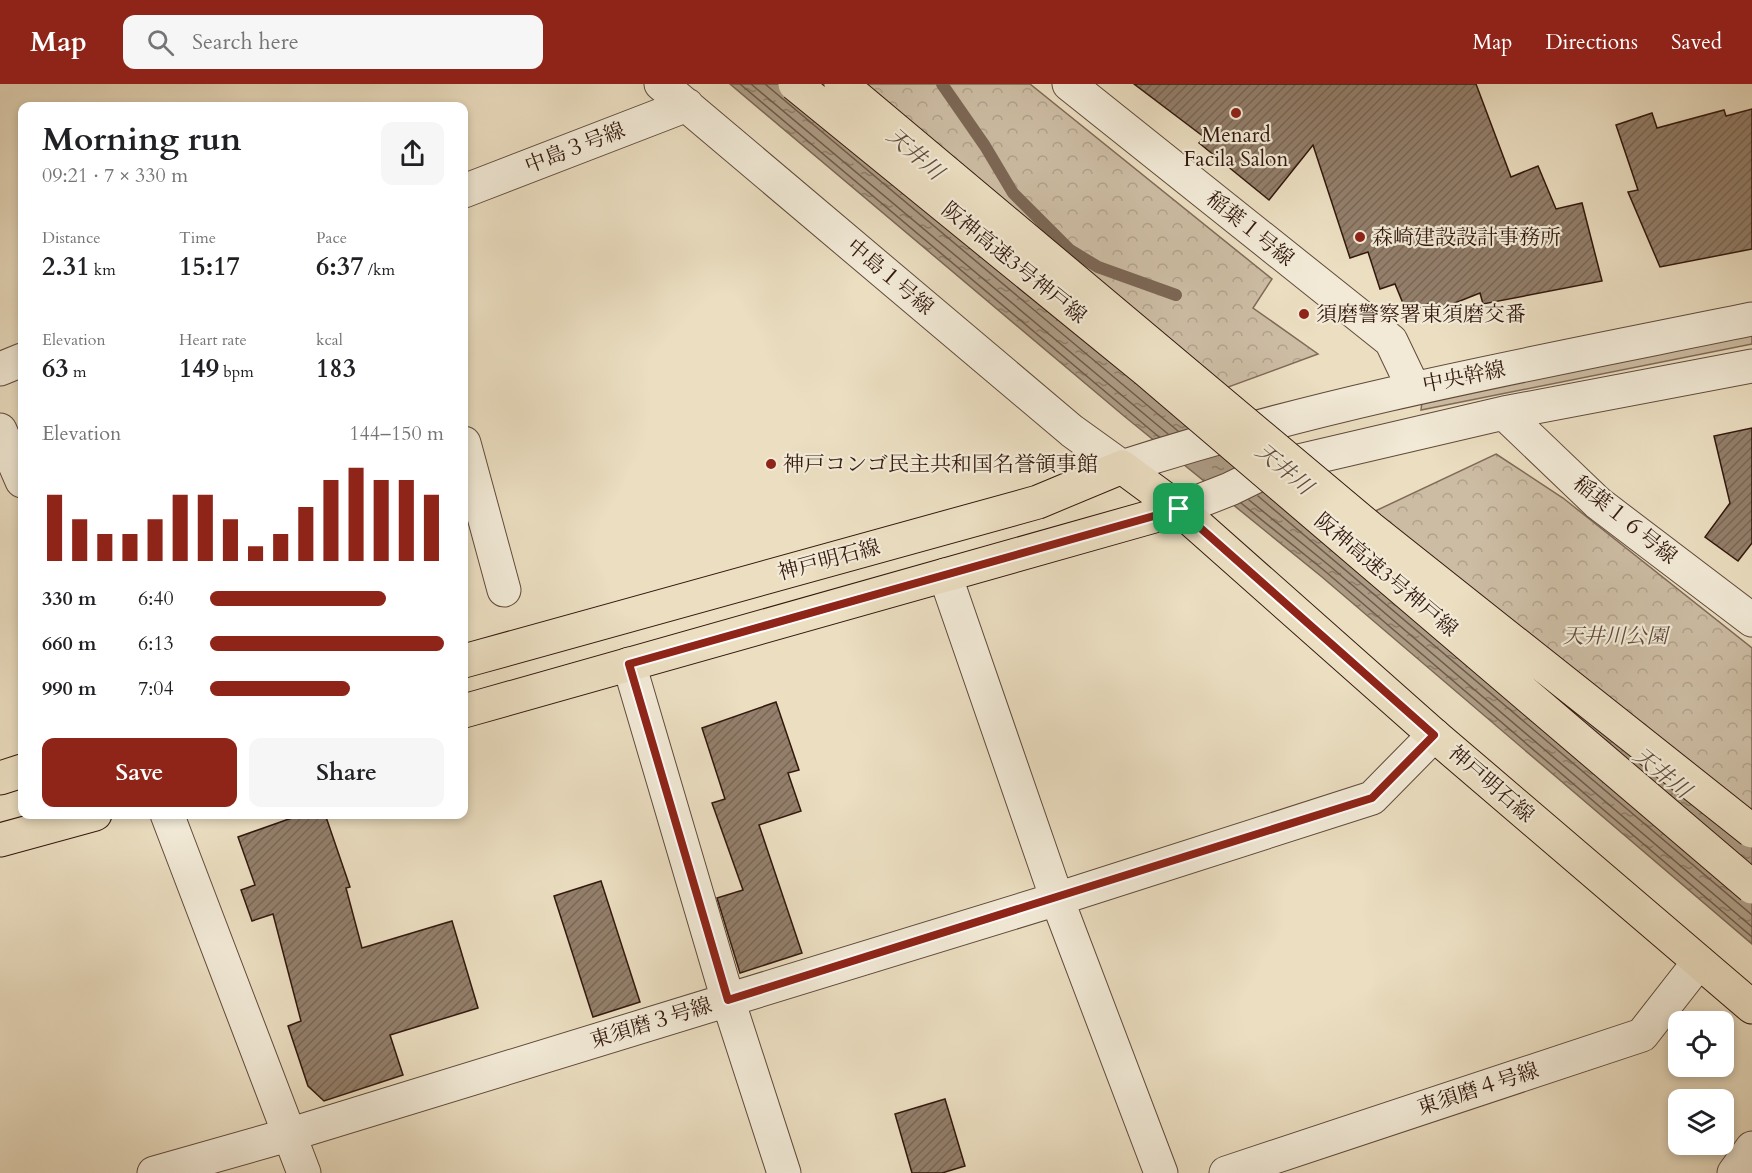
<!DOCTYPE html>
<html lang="en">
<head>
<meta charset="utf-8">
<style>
	body { margin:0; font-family:Cardo,"Noto Serif JP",serif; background:#f6f6f6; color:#202124; height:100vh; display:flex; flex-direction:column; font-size:22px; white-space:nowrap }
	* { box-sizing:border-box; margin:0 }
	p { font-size:20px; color:#757577 }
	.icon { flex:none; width:33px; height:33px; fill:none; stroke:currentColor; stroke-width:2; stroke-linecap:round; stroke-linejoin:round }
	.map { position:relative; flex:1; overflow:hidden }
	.sheet { position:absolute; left:18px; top:18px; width:450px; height:717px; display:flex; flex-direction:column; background:#fff; border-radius:12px; box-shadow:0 3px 9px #0003 }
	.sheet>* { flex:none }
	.controls { position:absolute; left:1668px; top:927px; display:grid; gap:12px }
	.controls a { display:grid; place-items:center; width:66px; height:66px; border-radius:12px; background:#fff; box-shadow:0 3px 9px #0003; font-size:30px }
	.pin { position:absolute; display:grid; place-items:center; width:51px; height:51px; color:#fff; margin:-26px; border-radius:12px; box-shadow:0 3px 9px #0006 }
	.round { display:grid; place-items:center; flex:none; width:63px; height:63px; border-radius:12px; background:#f6f6f6 }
	.head { display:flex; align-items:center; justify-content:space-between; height:102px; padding:0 24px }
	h1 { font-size:33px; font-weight:800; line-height:45px }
	.figures { display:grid; grid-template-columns:repeat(3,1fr); gap:9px; height:102px; padding:6px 24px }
	.figures div { display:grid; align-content:center }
	.figures b { font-size:26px; font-weight:800 }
	.figures small { font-size:16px; font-weight:400 }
	.figures p { font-size:16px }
	.chart { height:168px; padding:12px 24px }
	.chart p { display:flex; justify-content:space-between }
	.chart svg { width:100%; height:108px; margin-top:6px; stroke:#8f2418; stroke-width:6 }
	.primary-button { display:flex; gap:12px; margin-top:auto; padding:12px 24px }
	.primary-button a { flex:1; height:69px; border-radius:12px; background:#8f2418; color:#fff; font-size:24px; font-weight:800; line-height:69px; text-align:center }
	.primary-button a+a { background:#f6f6f6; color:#202124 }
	ul { padding:0 24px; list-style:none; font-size:20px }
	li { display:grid; grid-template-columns:96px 72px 1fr; align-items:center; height:45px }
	li i { height:15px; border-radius:8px; background:#8f2418 }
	header { display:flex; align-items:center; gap:36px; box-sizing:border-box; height:84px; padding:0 30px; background:#8f2418; color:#fff }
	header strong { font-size:28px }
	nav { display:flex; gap:33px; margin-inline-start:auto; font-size:21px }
	.search { width:420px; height:54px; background:#f6f6f6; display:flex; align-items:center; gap:15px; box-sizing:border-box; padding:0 21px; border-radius:12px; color:#757577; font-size:22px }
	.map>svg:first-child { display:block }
	.grass { fill:#ccbca3; stroke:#806a58; stroke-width:1.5 }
	.park { fill:url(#park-crowns); stroke:#806a58; stroke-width:1.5 }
	.water { fill:url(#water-ripples); stroke:#7c6755; stroke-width:1.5 }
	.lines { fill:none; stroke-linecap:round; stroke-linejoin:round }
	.shore { stroke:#705a49; stroke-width:1.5 }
	.stream { stroke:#7c6755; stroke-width:12 }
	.building { fill:url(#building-hatch); stroke:#33180e; stroke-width:1.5 }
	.minor-casing { stroke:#614a3b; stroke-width:35 }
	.major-casing { stroke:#33180e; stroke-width:35 }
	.minor { stroke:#f2ead7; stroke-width:33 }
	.major { stroke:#ebdec1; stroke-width:33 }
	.highway-bridge-casing { stroke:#33180e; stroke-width:35; stroke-linecap:butt }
	.highway-bridge { stroke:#ebdec1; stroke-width:33 }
	.route-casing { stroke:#fff; stroke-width:12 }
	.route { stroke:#8f2418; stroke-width:8 }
	.poi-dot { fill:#8f2418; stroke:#f2ead7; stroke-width:2 }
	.labels { text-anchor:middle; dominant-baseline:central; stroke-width:4.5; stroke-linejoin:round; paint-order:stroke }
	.poi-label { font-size:21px; fill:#33180e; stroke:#f2ead7; text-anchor:start }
	.street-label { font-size:21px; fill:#33180e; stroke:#f2ead7 }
	.park-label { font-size:21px; font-style:italic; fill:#61493b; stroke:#f2ead7 }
	.water-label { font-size:22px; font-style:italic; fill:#634c3d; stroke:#f2ead7 }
</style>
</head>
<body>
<header>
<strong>Map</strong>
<div class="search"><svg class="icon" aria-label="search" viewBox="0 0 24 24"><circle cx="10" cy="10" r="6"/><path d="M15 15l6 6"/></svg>Search here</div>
<nav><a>Map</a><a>Directions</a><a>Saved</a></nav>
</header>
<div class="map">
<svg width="1752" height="1089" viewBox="0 0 1752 1089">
	<defs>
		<pattern id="park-crowns" width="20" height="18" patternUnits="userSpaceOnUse" patternTransform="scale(1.5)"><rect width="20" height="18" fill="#ccbca3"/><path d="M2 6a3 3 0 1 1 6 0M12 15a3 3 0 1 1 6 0" fill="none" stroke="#b0a18b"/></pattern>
		<pattern id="water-ripples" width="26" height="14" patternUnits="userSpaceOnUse" patternTransform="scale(1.5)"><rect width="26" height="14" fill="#ac9b84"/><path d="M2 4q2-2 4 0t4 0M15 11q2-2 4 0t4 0" fill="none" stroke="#8d7d6a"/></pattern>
		<pattern id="building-hatch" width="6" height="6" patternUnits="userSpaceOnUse" patternTransform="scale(1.5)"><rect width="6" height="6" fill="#937f6b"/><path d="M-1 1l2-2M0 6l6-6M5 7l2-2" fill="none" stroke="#796756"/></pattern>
	</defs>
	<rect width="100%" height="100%" fill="#ebdec1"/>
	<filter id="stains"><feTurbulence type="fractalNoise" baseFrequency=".00333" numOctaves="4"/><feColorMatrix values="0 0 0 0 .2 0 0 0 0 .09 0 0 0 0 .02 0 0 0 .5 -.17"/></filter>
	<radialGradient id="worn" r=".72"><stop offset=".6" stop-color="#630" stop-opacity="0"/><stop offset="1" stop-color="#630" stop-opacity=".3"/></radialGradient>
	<path class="grass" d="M1752,243V260L1421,326L1423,310Z"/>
	<path class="park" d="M850,0H1030L1272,195L1253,224L1318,270L1223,305Z
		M1496,370L1563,414L1752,564V757L1352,438Z"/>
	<path class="water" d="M730,0H845L1752,762V860L1322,493L1124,332Z"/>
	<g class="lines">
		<path class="shore" d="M740,0L1159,353
			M751,0L1168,350
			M765,0L1178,347
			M1258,412L1752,831
			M1249,416L1331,483L1752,843
			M1241,419L1326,488L1752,853"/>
		<path class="stream" d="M942,0L985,62L1013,109L1070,166L1098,183L1176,211"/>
	</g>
	<path class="building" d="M1134,0H1476L1511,93L1538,82L1556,125L1582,119L1602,197L1483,220L1480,209L1432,228L1428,220L1407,229L1395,200L1380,205L1368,168L1350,174L1313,61L1269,116L1199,59L1204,53Z
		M1752,25V165L1660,183L1628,108L1638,106L1616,41L1652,29L1657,44L1724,26L1726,32Z
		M1752,344V459L1738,477L1705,453L1730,419L1714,352Z
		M776,618L799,686L788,689L801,727L759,741L802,869L740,889L717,814L743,806L712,719L725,715L702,644Z
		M303,730H325L350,803L346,804L362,864L452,837L478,924L390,951L403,991L324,1017L308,1002L288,942L301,937L273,830L252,837L241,806L255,801L238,753Z
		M601,797L640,918L593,933L554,812Z
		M945,1015L965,1082L942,1089H912L895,1030Z"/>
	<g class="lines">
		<g class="minor-casing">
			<path id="minor" d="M661,0L1072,347L1122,383C1328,316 1541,278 1752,235
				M1069,0L1391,257L1413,303
				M464,107L687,21
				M0,285L22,276
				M1504,329L1598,419L1752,536
				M0,346L22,397
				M464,359L504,506
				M1179,425L1230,405L1277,382L1504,329L1752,282
				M945,491L1057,815L1161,1089
				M629,580L728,916L784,1089
				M167,730L304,1089
				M154,1089L288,1051L1057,815L1372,714L1434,651
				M1226,1089L1642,951L1699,878
				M1734,1089L1752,1064"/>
		</g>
		<g class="major-casing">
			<path id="major" d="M464,577L1038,418L1122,383L1179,425L1434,651L1752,923
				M464,627L1179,425
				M0,694L22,687
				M0,756L95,730"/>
		</g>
		<use href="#minor" class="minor"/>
		<use href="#major" class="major"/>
		<g class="highway-bridge-casing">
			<path id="highway-bridge" d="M795,0L1146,286L1752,803
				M841,0L1370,444L1752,747"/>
		</g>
		<use href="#highway-bridge" class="highway-bridge"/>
	</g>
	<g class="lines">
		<g class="route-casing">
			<path id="route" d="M1179,425L1434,651L1372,714L728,916L629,580Z"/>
		</g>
		<use href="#route" class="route"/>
	</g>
	<g class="poi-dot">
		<circle cx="1236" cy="29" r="6"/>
		<circle cx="1360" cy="153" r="6"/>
		<circle cx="1304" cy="230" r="6"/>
		<circle cx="771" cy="380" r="6"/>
	</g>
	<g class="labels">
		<g class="poi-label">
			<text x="1236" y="51" text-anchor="middle">Menard<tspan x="1236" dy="24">Facila Salon</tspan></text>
			<text x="1372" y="153">森崎建設設計事務所</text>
			<text x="1316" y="230">須磨警察署東須磨交番</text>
			<text x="783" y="380">神戸コンゴ民主共和国名誉領事館</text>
		</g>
		<g class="street-label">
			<text transform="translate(575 64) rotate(-21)">中島３号線</text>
			<text transform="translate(1250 145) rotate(39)">稲葉１号線</text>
			<text transform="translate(1014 179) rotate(39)">阪神高速3号神戸線</text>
			<text transform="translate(890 193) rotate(40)">中島１号線</text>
			<text transform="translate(1464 293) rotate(-11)">中央幹線</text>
			<text transform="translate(1625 436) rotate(39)">稲葉１６号線</text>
			<text transform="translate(829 476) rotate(-15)">神戸明石線</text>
			<text transform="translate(1386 491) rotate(40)">阪神高速3号神戸線</text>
			<text transform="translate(1491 700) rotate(41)">神戸明石線</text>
			<text transform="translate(651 939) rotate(-17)">東須磨３号線</text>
			<text transform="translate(1478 1005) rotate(-18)">東須磨４号線</text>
		</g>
		<g class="park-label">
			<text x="1615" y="552">天井川公園</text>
		</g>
		<g class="water-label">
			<text transform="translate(915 70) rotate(41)">天井川</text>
			<text transform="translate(1284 385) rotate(40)">天井川</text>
			<text transform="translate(1662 689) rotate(39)">天井川</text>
		</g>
	</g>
	<rect width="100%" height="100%" filter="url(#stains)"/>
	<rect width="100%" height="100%" fill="url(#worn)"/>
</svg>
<div class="controls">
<a><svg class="icon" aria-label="locate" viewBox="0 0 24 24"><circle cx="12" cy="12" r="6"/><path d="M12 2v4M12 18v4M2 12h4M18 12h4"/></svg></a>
<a><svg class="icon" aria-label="layers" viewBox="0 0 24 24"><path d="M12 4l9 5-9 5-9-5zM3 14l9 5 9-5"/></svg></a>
</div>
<div class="pin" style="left:1179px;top:425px;background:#1e9e55"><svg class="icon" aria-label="arrive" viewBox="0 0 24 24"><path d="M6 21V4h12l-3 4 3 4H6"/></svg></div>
<section class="sheet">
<div class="head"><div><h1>Morning run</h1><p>09:21 · 7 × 330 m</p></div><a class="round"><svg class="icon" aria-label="share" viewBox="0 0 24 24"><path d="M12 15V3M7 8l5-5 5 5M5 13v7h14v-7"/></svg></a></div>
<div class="figures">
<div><p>Distance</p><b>2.31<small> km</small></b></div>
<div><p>Time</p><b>15:17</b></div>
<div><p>Pace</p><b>6:37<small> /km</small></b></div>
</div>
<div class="figures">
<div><p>Elevation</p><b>63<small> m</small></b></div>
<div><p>Heart rate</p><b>149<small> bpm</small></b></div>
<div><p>kcal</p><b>183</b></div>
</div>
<div class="chart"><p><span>Elevation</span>144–150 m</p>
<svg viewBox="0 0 160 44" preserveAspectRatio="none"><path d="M5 44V17M15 44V27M25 44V33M35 44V33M45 44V27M55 44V17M65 44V17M75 44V27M85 44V38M95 44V33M105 44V22M115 44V11M125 44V6M135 44V11M145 44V11M155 44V17"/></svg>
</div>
<ul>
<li><b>330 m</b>6:40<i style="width:75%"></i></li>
<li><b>660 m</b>6:13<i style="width:100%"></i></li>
<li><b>990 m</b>7:04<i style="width:60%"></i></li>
</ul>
<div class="primary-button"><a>Save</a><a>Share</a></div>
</section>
</div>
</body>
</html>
